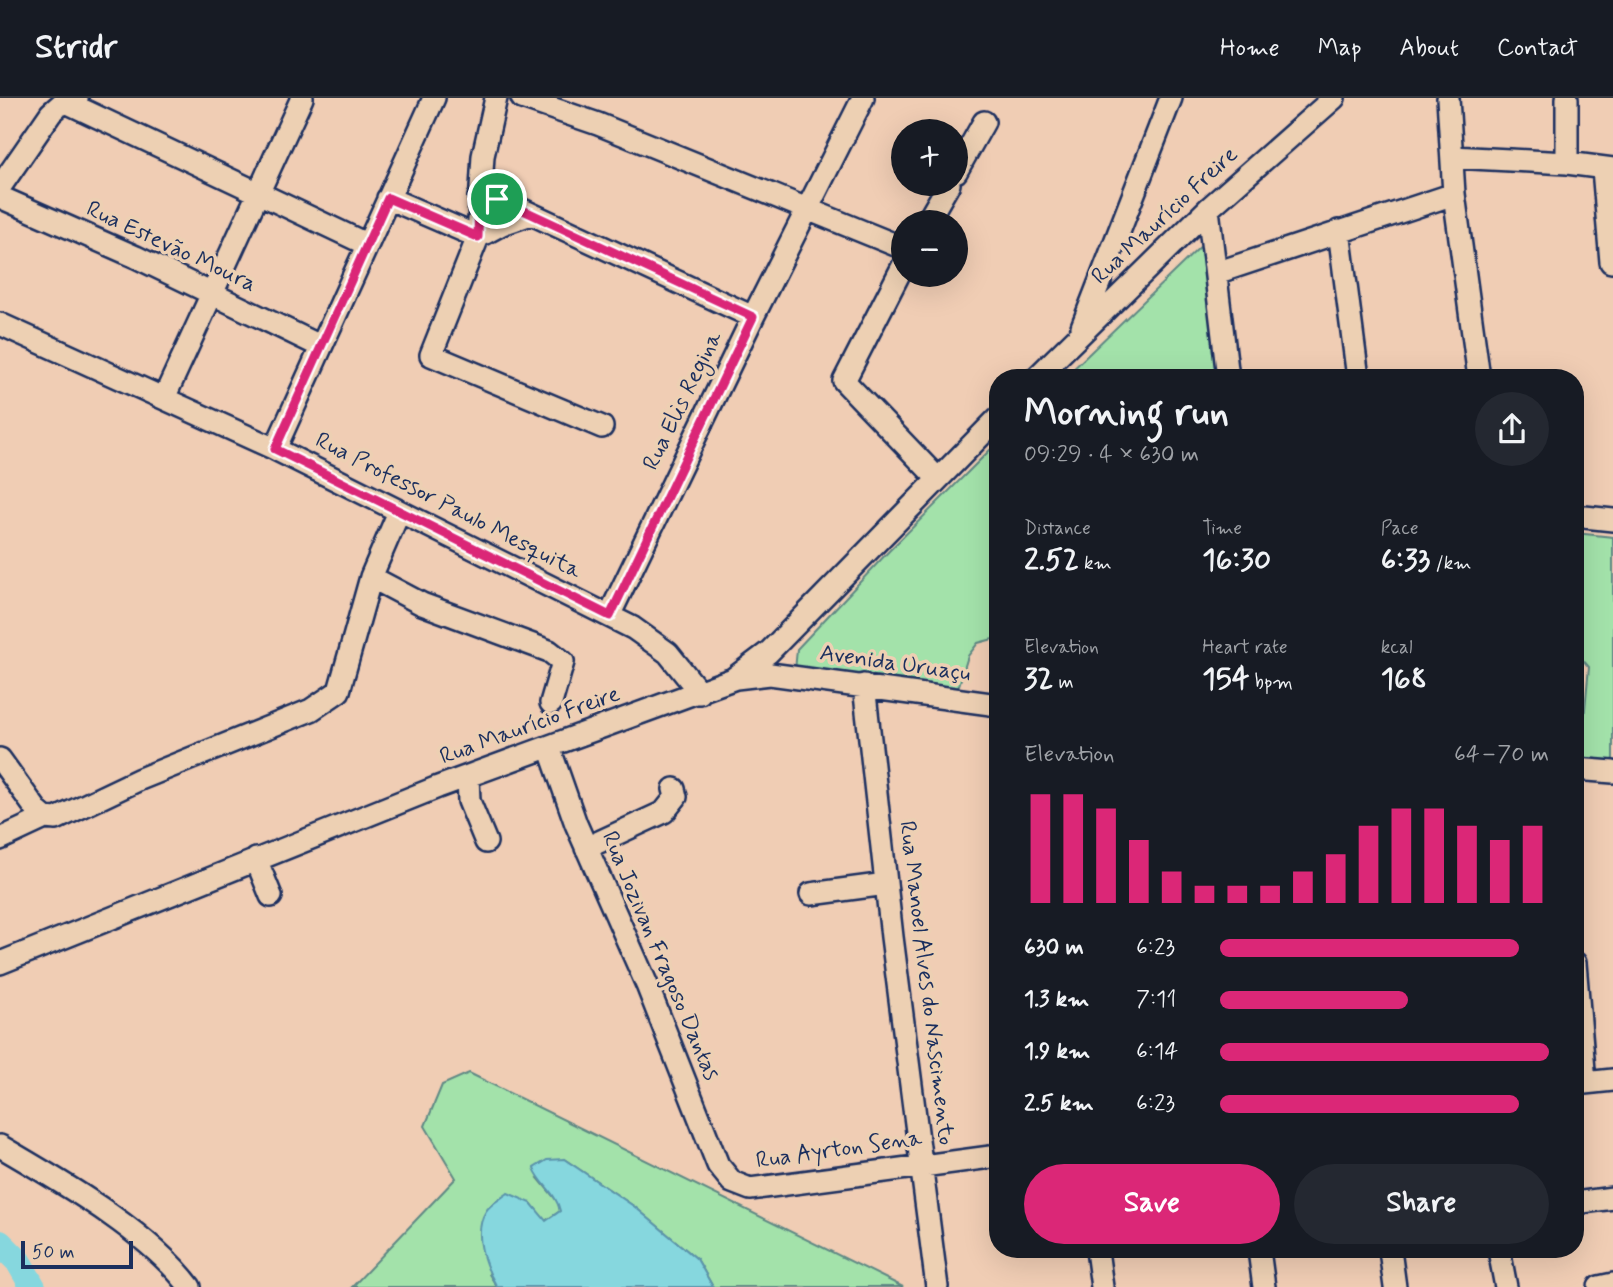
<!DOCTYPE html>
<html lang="en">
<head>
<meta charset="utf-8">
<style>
	body { margin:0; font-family:Mynerve,sans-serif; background:#242831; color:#f1f3f6; height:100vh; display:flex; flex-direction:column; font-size:26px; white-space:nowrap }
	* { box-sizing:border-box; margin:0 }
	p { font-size:23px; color:#9ea1a6 }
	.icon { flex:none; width:38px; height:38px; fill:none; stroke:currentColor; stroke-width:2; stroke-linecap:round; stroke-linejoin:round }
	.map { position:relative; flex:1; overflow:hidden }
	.drawer { position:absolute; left:989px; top:271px; width:595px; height:889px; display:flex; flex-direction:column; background:#171b24; border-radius:28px; box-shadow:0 7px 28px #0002 }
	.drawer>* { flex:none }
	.tools { position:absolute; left:891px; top:21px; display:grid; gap:14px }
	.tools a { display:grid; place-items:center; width:77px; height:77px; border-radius:50%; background:#171b24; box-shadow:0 7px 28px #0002; font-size:35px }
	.scale { position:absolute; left:21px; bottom:18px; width:112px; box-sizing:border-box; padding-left:7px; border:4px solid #1b2f5e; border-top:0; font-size:19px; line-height:24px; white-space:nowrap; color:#1b2f5e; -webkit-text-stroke:5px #edd0b3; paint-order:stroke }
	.pin { position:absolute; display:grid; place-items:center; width:60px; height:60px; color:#fff; margin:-30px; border:4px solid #fff; border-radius:50%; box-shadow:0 2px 7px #0007 }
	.round { display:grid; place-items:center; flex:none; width:74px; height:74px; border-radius:37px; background:#242831 }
	.headline { display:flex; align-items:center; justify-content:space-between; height:119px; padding:0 35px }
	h1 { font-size:38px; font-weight:700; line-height:52px }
	.stats { display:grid; grid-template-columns:repeat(3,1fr); gap:10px; height:119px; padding:7px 35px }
	.stats div { display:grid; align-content:center }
	.stats b { font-size:30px; font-weight:700 }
	.stats small { font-size:19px; font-weight:400 }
	.stats p { font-size:19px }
	.chart { height:196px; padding:14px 35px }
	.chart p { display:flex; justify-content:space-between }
	.chart svg { width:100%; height:126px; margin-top:7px; stroke:#db2777; stroke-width:6 }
	.action { display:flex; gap:14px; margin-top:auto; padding:14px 35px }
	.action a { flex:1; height:80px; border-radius:42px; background:#db2777; color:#fff; font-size:28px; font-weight:700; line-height:80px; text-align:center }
	.action a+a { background:#242831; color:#f1f3f6 }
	ul { padding:0 35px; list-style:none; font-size:23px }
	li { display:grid; grid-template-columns:112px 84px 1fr; align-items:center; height:52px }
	li i { height:18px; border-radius:9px; background:#db2777 }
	header { display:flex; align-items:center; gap:42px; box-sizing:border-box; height:98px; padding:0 35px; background:#171b24; border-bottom:2px solid #363941 }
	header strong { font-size:33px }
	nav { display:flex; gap:38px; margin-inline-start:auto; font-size:24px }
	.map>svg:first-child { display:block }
	.green { fill:#a3e2aa; stroke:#5f8884; stroke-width:2 }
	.water { fill:#86d7de; stroke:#5b94ab; stroke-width:2 }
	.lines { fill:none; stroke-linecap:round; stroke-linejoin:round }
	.river { stroke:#86d7de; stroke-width:26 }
	.minor-casing { stroke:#1b2f5e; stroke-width:26 }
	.minor { stroke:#edd0b3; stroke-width:21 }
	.route-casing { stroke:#fff; stroke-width:14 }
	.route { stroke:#db2777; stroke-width:9 }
	.labels { text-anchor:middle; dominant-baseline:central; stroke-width:7; stroke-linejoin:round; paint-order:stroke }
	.street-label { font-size:23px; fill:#1b2f5e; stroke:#edd0b3 }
</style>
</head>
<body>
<header>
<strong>Stridr</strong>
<nav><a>Home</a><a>Map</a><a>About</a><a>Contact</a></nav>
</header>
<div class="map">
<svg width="1613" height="1189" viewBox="0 0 1613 1189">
	<rect width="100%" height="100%" fill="#f0cdb4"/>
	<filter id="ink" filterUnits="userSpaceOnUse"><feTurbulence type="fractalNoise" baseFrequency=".0143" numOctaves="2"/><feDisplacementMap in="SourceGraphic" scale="14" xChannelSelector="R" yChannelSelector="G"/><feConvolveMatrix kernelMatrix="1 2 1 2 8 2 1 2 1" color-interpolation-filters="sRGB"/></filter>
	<g filter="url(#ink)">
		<path class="green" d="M1205,144L1219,280H1064Z
			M997,345V540L978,545L968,558L957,594L795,573L797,551L889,453Z
			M1575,435L1613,439V666L1580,663L1589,569L1575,553Z
			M469,975L903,1189H713L697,1161L635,1109L564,1061L538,1080L558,1104L560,1113L545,1123L531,1105L489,1176L497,1189H352L456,1080L425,1028L442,987Z"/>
		<path class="water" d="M564,1061L635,1109L697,1161L713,1189H497C485,1169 472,1135 486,1113C490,1106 502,1100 508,1095L531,1105L546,1123L560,1113C557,1096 540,1086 534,1070L547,1062Z"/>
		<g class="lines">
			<path class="river" d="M0,1145L18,1163L33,1189"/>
			<g class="minor-casing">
				<path id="minor" d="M496,0L483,58L478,139L431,257L602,329
					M522,0L598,26L903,150
					M1448,0L1454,96L1479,280
					M1567,0V65
					M66,4L366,146
					M1452,59L1567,65L1613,71
					M1603,71L1611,164
					M956,74L984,24
					M0,89L51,15L60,7L77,1
					M0,99L136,159L320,248
					M479,99L510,106L753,219
					M388,100L478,139L502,126L531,116
					M1208,111L1228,280
					M927,124L949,86
					M1339,133L1358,280
					M903,168L844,283L938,381
					M1216,175L1454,96
					M0,226L275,351L633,530L668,555L700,595
					M1082,229L1171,0
					M1036,280L1208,111L1334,0
					M164,300L302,0
					M275,351L434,0
					M1575,418L1613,422
					M371,479L422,506L549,553L563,564L551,605
					M609,518L753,219L863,0
					M736,580L770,576L998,607
					M864,587L892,839L937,1189
					M549,649L576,726L647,887L718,1067L732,1084L750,1091L998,1058
					M0,661L38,714L45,720L56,721L140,681L311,612L339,593L371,479L399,414
					M1575,671L1613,674
					M468,678L469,703L486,744
					M0,741L45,720
					M586,750L664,714L676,699L674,691
					M256,761L271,798
					M811,796L886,786
					M0,865L438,689L733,581L769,554L998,320
					M1575,865L1585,984
					M1575,986L1613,982
					M0,1048C61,1084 147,1132 190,1189
					M1575,1105L1613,1100
					M1097,1152L1102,1189
					M1259,1152L1264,1189
					M1390,1152L1395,1189
					M1499,1152L1506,1189
					M1599,1189L1613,1186"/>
			</g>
			<use href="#minor" class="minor"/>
		</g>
	</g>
	<g class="lines" filter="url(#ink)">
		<g class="route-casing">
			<path id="route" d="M479,99L510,106L753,219L610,518L275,351L388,100L478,139Z"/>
		</g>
		<use href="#route" class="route"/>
	</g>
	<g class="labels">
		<g class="street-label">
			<text transform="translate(1165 118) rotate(-43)">Rua Maurício Freire</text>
			<text transform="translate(171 149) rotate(25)">Rua Estevão Moura</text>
			<text transform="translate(683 303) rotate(-64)">Rua Elis Regina</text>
			<text transform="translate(448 408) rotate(27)">Rua Professor Paulo Mesquita</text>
			<text transform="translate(895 566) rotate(8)">Avenida Uruaçu</text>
			<text transform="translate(530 628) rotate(-20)">Rua Maurício Freire</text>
			<text transform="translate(660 858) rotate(67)">Rua Jozivan Fragoso Dantas</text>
			<text transform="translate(926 885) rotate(83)">Rua Manoel Alves do Nascimento</text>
			<text transform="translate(839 1052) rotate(-8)">Rua Ayrton Sena</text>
		</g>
	</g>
</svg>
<div class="tools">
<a>+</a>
<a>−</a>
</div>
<div class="scale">50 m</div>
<div class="pin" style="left:497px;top:101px;background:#1e9e55"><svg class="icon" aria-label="arrive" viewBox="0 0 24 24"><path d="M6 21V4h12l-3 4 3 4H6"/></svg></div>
<section class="drawer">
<div class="headline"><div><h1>Morning run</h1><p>09:29 · 4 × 630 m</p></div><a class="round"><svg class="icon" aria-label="share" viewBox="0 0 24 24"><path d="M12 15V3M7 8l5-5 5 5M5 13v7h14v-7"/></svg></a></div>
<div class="stats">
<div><p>Distance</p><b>2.52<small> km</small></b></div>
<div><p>Time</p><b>16:30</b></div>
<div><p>Pace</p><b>6:33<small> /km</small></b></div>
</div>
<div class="stats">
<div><p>Elevation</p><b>32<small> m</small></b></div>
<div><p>Heart rate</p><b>154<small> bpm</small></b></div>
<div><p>kcal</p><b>168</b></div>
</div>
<div class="chart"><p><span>Elevation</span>64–70 m</p>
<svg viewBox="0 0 160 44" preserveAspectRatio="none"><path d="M5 44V6M15 44V6M25 44V11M35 44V22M45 44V33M55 44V38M65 44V38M75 44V38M85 44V33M95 44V27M105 44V17M115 44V11M125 44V11M135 44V17M145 44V22M155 44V17"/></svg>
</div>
<ul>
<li><b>630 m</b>6:23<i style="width:91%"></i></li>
<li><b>1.3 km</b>7:11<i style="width:57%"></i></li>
<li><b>1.9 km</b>6:14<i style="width:100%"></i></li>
<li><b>2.5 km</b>6:23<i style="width:91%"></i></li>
</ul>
<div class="action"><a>Save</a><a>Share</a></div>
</section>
</div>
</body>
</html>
